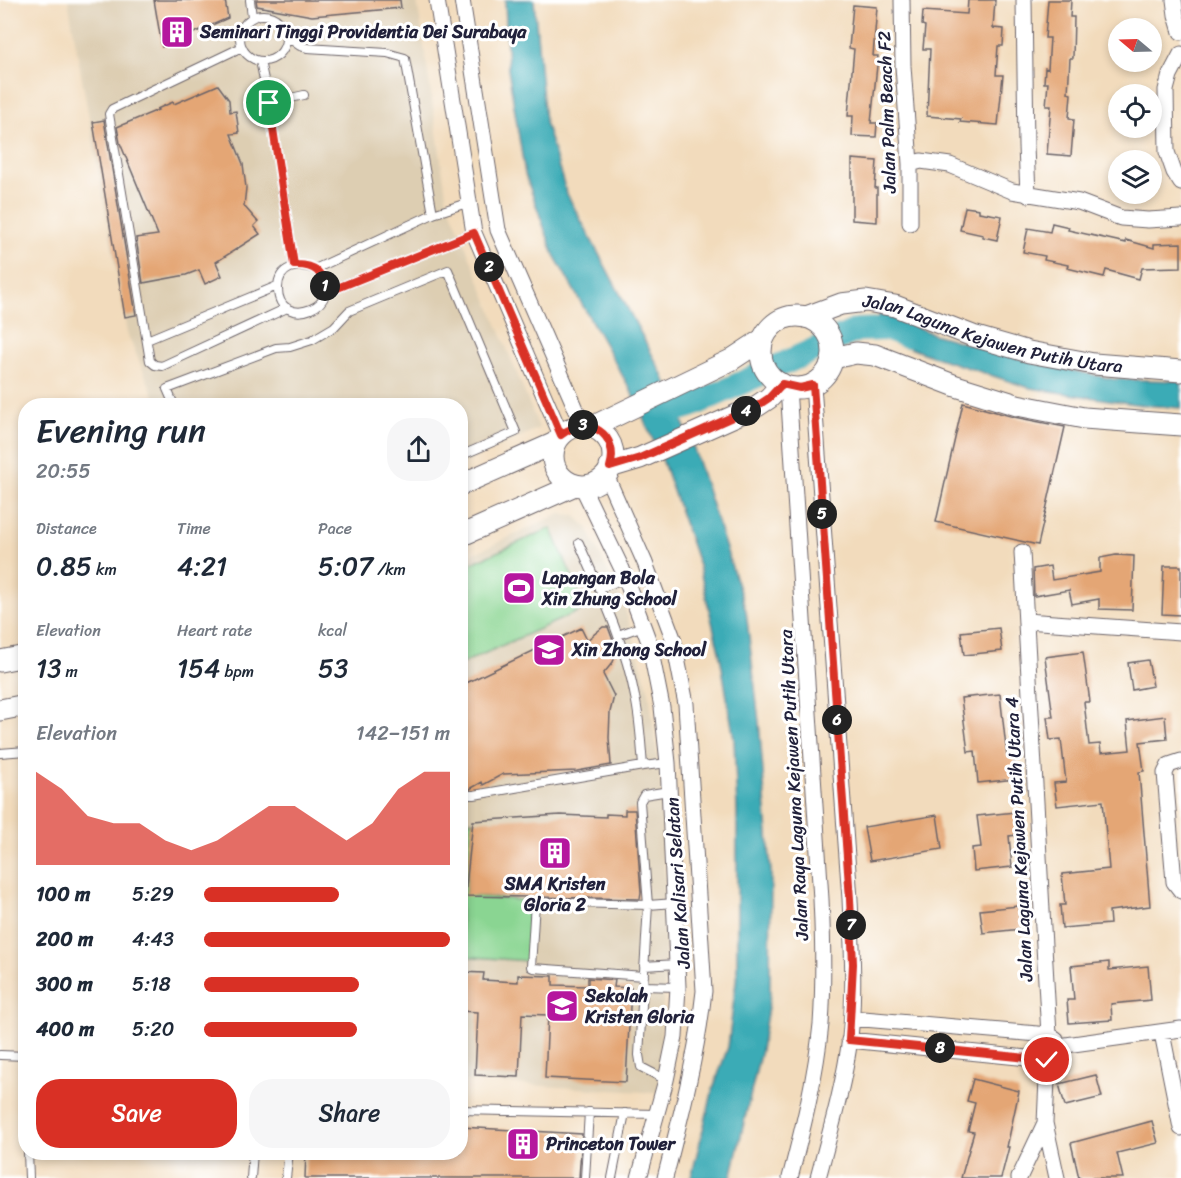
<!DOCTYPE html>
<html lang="en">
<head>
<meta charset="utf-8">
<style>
	body { margin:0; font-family:Sriracha,sans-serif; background:#f6f6f7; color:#1f2937; height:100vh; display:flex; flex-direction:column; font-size:22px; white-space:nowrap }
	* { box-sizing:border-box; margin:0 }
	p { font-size:20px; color:#747a83 }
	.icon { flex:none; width:33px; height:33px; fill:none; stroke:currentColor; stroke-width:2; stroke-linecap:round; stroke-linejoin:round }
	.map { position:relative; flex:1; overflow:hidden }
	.details { position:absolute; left:18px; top:398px; width:450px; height:762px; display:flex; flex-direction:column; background:#fff; border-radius:24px; box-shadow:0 3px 9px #0003 }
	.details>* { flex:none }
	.needle { width:39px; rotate:289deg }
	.fabs { position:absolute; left:1108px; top:18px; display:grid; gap:12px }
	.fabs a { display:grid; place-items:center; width:54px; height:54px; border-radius:50%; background:#fff; box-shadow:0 3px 9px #0003; font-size:30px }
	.pin { position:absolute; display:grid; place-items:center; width:51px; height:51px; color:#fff; margin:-26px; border:3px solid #fff; border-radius:50%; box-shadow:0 2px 6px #0007 }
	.km { position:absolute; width:30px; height:30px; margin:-15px; border-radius:50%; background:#222; color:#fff; font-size:16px; line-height:30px; text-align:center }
	.round { display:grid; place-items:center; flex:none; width:63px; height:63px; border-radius:24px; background:#f6f6f7 }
	.overview { display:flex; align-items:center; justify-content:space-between; height:102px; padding:0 18px }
	h1 { font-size:33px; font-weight:600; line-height:45px }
	.figures { display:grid; grid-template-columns:repeat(3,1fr); gap:9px; height:102px; padding:6px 18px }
	.figures div { display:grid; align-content:center }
	.figures b { font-size:26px; font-weight:600 }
	.figures small { font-size:16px; font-weight:400 }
	.figures p { font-size:16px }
	.chart { height:168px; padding:12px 18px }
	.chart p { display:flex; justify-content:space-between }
	.chart svg { width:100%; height:108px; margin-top:6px; fill:#d93025; opacity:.7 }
	.cta { display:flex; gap:12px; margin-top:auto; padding:12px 18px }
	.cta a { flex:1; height:69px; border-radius:24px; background:#d93025; color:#fff; font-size:24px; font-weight:600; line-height:69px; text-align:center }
	.cta a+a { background:#f6f6f7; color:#1f2937 }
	ul { padding:0 18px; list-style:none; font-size:20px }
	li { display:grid; grid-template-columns:96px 72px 1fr; align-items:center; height:45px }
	li i { height:15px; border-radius:8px; background:#d93025 }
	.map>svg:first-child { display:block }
	.built { fill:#ddceb2 }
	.park { fill:#8ad592; stroke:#567c66; stroke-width:1.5 }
	.water { fill:#3aabb6; stroke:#2e6678; stroke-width:1.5 }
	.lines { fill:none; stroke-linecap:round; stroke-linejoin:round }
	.river { stroke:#3aabb6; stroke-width:24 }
	.building { fill:#e4a674 }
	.lane-casing { stroke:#6b6368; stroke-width:10 }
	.street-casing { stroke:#6b6368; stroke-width:17 }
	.secondary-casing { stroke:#6b6368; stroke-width:23 }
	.lane { stroke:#fff; stroke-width:8 }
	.street { stroke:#fff; stroke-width:15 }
	.secondary { stroke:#fff; stroke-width:21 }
	.route-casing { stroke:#fff; stroke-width:12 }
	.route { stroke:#d93025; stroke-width:8 }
	.labels { text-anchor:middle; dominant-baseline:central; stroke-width:6; stroke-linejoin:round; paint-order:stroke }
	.poi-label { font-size:18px; font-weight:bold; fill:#22223b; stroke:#fff; text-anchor:start }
	.street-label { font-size:18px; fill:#22223b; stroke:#fff }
</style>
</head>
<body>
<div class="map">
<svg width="1181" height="1178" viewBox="0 0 1181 1178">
	<rect width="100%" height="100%" fill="#fff"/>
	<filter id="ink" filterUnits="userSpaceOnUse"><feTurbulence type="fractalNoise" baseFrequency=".0167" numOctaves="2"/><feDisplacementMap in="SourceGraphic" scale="12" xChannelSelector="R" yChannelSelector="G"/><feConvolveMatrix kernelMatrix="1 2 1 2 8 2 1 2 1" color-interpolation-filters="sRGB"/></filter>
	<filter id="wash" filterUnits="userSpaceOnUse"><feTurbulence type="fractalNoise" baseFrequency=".008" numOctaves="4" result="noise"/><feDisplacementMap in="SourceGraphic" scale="24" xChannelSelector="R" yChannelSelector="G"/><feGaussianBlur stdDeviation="1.35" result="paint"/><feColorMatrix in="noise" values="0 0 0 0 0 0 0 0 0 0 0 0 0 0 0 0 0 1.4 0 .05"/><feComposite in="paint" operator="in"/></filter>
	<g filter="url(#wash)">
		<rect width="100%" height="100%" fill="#f2dbbc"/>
		<path class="built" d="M68,0H417L447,200L539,428L461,465L460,405H158L127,333Z
			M559,514L575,515L587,527L625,608L649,692L661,785L667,932L658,1093L461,1081L460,560Z"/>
		<path class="park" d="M551,528L586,608L461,664V568Z
			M460,820L473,821L465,895L531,901L527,961L461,956Z"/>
		<path class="water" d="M505,0H534L545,122L567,194L663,375L694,449L746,611L759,722L771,872L770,995L761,1050L731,1178H691L713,1089L728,1047L737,973V810L734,739L720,656L699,566L663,462L630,389L554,255L525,174L508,69Z
			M880,312L933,334L1036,363L1113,379L1181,381V408L1142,405L1030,388L923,353L874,334Z"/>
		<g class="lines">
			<path class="river" d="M664,414L691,406L857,330L888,329L907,336"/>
		</g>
		<g id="blocks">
			<path class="building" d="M154,0H225L228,18L162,47Z
				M256,0H400L401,8L312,16L257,6Z
				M968,0H995L993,28L1004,29L1003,46H998L996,75H1003L998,125L960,122L961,119L927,116L930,49H923L925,26L922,25L923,11L967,14Z
				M1048,0H1071L1070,17H1074L1073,58H1070L1068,93L1071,94L1069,118L1074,119L1071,156L1047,154L1051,106H1046L1048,83H1044L1045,68L1048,69L1050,38H1045Z
				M853,5L877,7L873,56H878L871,123H877L876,137L852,136L853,116H848L854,49L849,48Z
				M218,85L229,100L230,112L236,111L239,133L231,134L243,164L246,188L244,206L258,222L254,226L260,234L216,262L222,276L205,284L199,270L186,275L143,283L136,238L158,235L120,143L117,127L158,110L157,109L173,102L174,104Z
				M104,120L136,315L125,317L93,122Z
				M852,159L877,161L875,188H877V222L852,220Z
				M965,207L979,209V212L1002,216L997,240L983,237V235L960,230Z
				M1052,223L1069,227L1068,230L1126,243V240L1154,248V244L1181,243V267L1142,268L1139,279L1106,270L1104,277L1067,268L1068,265L1044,260L1045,256L1023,252L1028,228L1050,232Z
				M963,403L1014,417L1065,427L1038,545L936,522Z
				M1116,555L1134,556L1132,610L1099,609V599L1072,604L1069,590L1034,596L1033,569L1050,566L1052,580L1100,572V558Z
				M1164,566H1181V615L1162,614Z
				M603,627H608L617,651L613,662L603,674L614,696L610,712L609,738L611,765L577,771L503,774L483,785L482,782L470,789H460V686L581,628L587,640Z
				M999,628L1002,651L964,655L961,632Z
				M1083,652L1090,702H1084L1089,745L1100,744L1101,753L1130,750L1127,721L1165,716L1167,739L1140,742L1144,771L1139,772L1150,906L1109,911L1110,924L1062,928L1060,905H1065L1062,874L1109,869L1103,801L1057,806L1054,783L1066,782L1061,739L1050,740L1047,717H1053L1045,657Z
				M1148,660L1153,686L1132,690L1128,663Z
				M1000,694L1007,757L1014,756L1016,779L978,783L975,751L968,752L961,698Z
				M625,810H635L641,892L640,899L465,896L473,821L560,815L606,817V814L625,815Z
				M1015,812L1017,835L1009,836L1012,867L974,871L972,848L981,847L977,816Z
				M937,815L942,849L870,861L864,827Z
				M1018,906L1021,929L983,933L980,910Z
				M1109,962V970L1148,966L1151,1000L1111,1004L1112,1020L1069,1023L1067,1000H1074L1071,966Z
				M460,972L484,973L483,980L518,982V975L553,976V985L588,986V978L615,980L614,987L631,988L626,1082L545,1078L548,1015L522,1014L519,1077L475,1075L478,1012L460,1011Z
				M1096,1075L1102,1097L1065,1106L1059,1084Z
				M973,1079L1019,1091L1007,1147H1009L1001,1178H961L974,1132L968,1131L975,1103L967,1101Z
				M1152,1121L1158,1143L1117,1153L1123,1178H1079L1071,1143Z
				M460,1127L582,1134L579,1178H305L306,1152H460Z"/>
		</g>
	</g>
	<g filter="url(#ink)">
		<use href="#blocks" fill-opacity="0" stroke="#6b6368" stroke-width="1.5"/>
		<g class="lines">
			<g class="lane-casing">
				<path id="lane" d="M250,0L252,17
					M240 38a23 23 0 1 1 46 0a23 23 0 1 1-46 0Z
					M286,36L300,46L307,48L387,53L405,58L433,214
					M242,47L112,109L109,114L150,361L155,365L162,366L287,308
					M260,61L269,103L294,265
					M269,103L304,95
					M315,269C353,306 277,333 278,288C278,267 298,262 315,269L433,214L470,202
					M325,293L474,233
					M147,340L277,286
					M174,405L167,389L276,348L290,347L312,340L334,327L349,311L448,270L516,432L460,456
					M599,589L625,578
					M618,635L643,626
					M0,753L26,751
					M643,766L668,763
					M460,795H474L643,766C641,743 640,719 635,697C625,643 601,593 579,543
					M644,966L677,964
					M644,976L533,968L531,967L535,902L648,905L675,903
					M643,986L678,987
					M0,1055L26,1056
					M666,1080L641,1067L639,1055L648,905L640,802L644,795L669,791
					M460,1110L656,1114
					M28,1152L29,1178
					M251,1178L253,1152
					M286,1178L289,1152
					M585,1178L589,1112
					M612,1178L625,1113"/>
			</g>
			<g class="street-casing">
				<path id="street" d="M437,0L474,233L561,435
					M462,0L498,230L583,425
					M902,0L903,66L910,164V223
					M1024,0L1026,146L1028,195
					M1174,0L1176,15L1181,32
					M1181,54L1170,75L1166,90L1167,152L1174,172L1181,183
					M910,164L921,161L950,165L1012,191L1079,202L1121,218L1148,220L1181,218
					M813,385L850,899C852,945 855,992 850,1038C844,1085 830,1132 818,1178
					M788,387L821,899C823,940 824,982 821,1024C816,1076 803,1128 790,1178
					M606,475L645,563L673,638L686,704L704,991C697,1055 681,1116 665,1178
					M582,486L622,569L649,642L662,707L668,763L678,987L675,1037L666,1080L639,1178
					M1026,621L1181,632
					M1181,761L1169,765L1165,773L1174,882L1181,891
					M852,1018L1049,1035L1056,1039
					M1162,1033L1181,1128
					M849,1040L1047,1060L1066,1045L1181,1029
					M1045,1123L1057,1178
					M1019,1178L1045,1123L1049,1035L1022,552"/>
			</g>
			<g class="secondary-casing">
				<g id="secondary">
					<circle cx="797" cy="352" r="36"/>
					<path id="s1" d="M806,317L841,304L866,301L895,306L973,336L1029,352L1094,364L1181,371"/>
					<path d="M833,358L856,353L875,355L956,386L1017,405L1084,418L1181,425"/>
					<circle cx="583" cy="456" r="30"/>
					<path d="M592,427L731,360L763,339"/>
					<path d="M610,467L640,458L757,406L769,398L782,384"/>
					<path d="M460,485L555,443"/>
					<path d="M460,536L575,485"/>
					<path d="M0,661L26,656"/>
					<path d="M0,710L26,705"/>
				</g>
			</g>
			<use href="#lane" class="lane"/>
			<use href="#street" class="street"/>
			<use href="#secondary" class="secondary"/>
		</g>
	</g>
	<g class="lines" filter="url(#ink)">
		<g class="route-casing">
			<path id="route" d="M269,103L294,265C315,264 324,272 325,293L474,233L561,435C588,413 620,435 610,467L640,458L757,406L769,398L782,384L800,388L813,385L850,899L853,964L849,1040L1047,1060"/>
		</g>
		<use href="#route" class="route"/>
	</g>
	<defs>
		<g id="building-square" transform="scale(1.725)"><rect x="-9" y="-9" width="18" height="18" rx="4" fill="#b5179e" stroke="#fff"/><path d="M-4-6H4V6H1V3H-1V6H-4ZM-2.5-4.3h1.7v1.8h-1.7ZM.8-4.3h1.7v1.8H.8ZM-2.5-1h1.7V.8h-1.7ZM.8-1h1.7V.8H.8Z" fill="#fff"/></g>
		<g id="stadium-square" transform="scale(1.725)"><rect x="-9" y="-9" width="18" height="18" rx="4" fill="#b5179e" stroke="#fff"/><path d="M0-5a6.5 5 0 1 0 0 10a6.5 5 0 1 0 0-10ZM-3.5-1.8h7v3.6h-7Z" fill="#fff"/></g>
		<g id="school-square" transform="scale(1.725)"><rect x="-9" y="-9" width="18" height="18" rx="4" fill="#b5179e" stroke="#fff"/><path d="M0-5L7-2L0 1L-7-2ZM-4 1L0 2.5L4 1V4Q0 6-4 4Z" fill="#fff"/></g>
	</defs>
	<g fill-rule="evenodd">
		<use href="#building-square" x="177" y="32"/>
		<use href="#stadium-square" x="519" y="588"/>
		<use href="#school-square" x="549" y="650"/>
		<use href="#building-square" x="555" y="853"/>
		<use href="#school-square" x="562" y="1006"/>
		<use href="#building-square" x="523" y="1144"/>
	</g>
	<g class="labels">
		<g class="poi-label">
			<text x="200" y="32">Seminari Tinggi Providentia Dei Surabaya</text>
			<text x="542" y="578">Lapangan Bola<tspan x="542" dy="21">Xin Zhung School</tspan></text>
			<text x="572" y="650">Xin Zhong School</text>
			<text x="555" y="884" text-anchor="middle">SMA Kristen<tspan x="555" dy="21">Gloria 2</tspan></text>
			<text x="585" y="996">Sekolah<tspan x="585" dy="21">Kristen Gloria</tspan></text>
			<text x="546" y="1144">Princeton Tower</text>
		</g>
		<g class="street-label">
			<text transform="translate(887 112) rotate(-92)">Jalan Palm Beach F2</text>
			<text stroke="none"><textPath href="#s1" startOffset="194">Jalan Laguna Kejawen Putih Utara</textPath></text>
			<text transform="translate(794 785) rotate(-93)">Jalan Raya Laguna Kejawen Putih Utara</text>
			<text transform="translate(1019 839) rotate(-93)">Jalan Laguna Kejawen Putih Utara 4</text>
			<text transform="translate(678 883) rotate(-94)">Jalan Kalisari Selatan</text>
		</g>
	</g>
</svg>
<div class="fabs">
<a><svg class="needle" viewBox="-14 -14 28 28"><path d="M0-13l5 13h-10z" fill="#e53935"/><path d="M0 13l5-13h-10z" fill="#747a83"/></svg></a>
<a><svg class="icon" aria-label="locate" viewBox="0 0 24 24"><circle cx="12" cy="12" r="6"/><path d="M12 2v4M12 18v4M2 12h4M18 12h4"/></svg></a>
<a><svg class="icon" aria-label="layers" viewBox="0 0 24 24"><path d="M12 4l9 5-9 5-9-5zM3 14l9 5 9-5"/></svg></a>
</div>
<div class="pin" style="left:269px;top:103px;background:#1e9e55"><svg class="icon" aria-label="arrive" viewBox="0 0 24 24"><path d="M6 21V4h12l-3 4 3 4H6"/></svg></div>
<div class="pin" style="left:1047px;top:1060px;background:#d93025"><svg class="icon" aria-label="check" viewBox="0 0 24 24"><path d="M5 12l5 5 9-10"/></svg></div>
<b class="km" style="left:325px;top:286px">1</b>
<b class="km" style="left:489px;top:267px">2</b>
<b class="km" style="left:583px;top:425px">3</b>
<b class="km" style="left:746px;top:411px">4</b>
<b class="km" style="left:822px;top:514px">5</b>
<b class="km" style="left:837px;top:720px">6</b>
<b class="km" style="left:851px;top:925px">7</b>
<b class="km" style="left:940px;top:1048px">8</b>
<section class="details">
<div class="overview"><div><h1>Evening run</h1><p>20:55</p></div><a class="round"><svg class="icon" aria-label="share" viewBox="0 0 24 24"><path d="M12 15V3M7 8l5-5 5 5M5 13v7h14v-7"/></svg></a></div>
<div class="figures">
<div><p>Distance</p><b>0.85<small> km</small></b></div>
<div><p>Time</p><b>4:21</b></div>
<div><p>Pace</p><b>5:07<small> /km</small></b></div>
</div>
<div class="figures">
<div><p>Elevation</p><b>13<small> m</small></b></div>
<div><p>Heart rate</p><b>154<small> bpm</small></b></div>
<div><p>kcal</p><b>53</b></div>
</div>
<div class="chart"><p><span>Elevation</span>142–151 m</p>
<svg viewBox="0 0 160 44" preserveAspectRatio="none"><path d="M0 44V6L10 13L20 24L30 27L40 27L50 34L60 38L70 34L80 27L90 20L100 20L110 27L120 34L130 27L140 13L150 6L160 6V44z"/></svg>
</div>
<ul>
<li><b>100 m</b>5:29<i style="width:55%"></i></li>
<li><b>200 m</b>4:43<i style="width:100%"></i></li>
<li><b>300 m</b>5:18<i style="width:63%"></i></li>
<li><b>400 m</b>5:20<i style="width:62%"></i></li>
</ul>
<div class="cta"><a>Save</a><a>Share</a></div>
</section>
</div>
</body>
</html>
